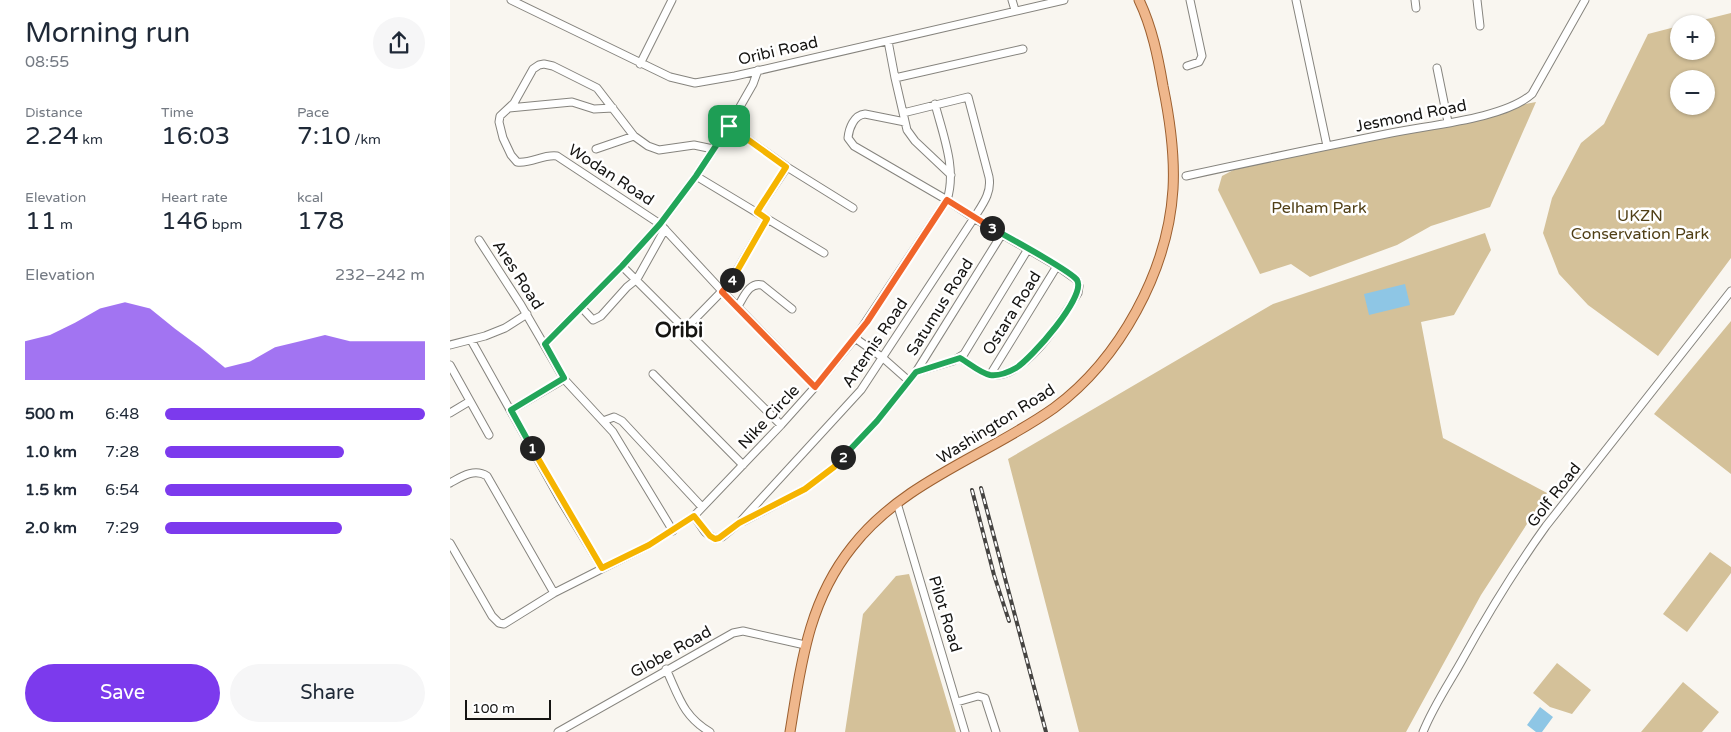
<!DOCTYPE html>
<html lang="en">
<head>
<meta charset="utf-8">
<style>
	body { margin:0; font-family:"Varela Round",sans-serif; background:#f6f6f7; color:#1f2937; height:100vh; display:flex; flex-direction:column; font-size:19px; white-space:nowrap }
	* { box-sizing:border-box; margin:0 }
	p { font-size:16px; color:#747a83 }
	.icon { flex:none; width:28px; height:28px; fill:none; stroke:currentColor; stroke-width:2; stroke-linecap:round; stroke-linejoin:round }
	.map { position:relative; flex:1; overflow:hidden }
	.sheet { display:flex; flex-direction:column; background:#fff; width:450px }
	.sheet>* { flex:none }
	.buttons { position:absolute; left:1220px; top:15px; display:grid; gap:10px }
	.buttons a { display:grid; place-items:center; width:45px; height:45px; border-radius:50%; background:#fff; box-shadow:0 1px 4px #0004; font-size:25px }
	.scale { position:absolute; left:15px; bottom:12px; width:86px; box-sizing:border-box; padding-left:5px; border:2px solid #151412; border-top:0; font-size:14px; line-height:18px; white-space:nowrap; color:#151412; -webkit-text-stroke:4px #fff; paint-order:stroke }
	.pin { position:absolute; display:grid; place-items:center; width:42px; height:42px; color:#fff; margin:-21px; border-radius:10px; box-shadow:0 2px 8px #0006 }
	.km { position:absolute; width:25px; height:25px; margin:-12px; border-radius:50%; background:#222; color:#fff; font-size:14px; line-height:25px; text-align:center }
	.round { display:grid; place-items:center; flex:none; width:52px; height:52px; border-radius:26px; background:#f6f6f7 }
	.summary { display:flex; align-items:center; justify-content:space-between; height:85px; padding:0 25px }
	h1 { font-size:28px; font-weight:600; line-height:38px }
	.metrics { display:grid; grid-template-columns:repeat(3,1fr); gap:8px; height:85px; padding:5px 25px }
	.metrics div { display:grid; align-content:center }
	.metrics b { font-size:25px; font-weight:600 }
	.metrics small { font-size:14px; font-weight:400 }
	.metrics p { font-size:14px }
	.chart { height:140px; padding:10px 25px }
	.chart p { display:flex; justify-content:space-between }
	.chart svg { width:100%; height:90px; margin-top:5px; fill:#7c3aed; opacity:.7 }
	.primary-button { display:flex; gap:10px; margin-top:auto; padding:10px 25px }
	.primary-button a { flex:1; height:58px; border-radius:30px; background:#7c3aed; color:#fff; font-size:20px; font-weight:600; line-height:58px; text-align:center }
	.primary-button a+a { background:#f6f6f7; color:#1f2937 }
	ul { padding:0 25px; list-style:none; font-size:16px }
	li { display:grid; grid-template-columns:80px 60px 1fr; align-items:center; height:38px }
	li i { height:12px; border-radius:6px; background:#7c3aed }
	main { display:flex; flex:1; min-height:0 }
	.map>svg:first-child { display:block }
	.green { fill:#d4c199; fill-rule:evenodd }
	.water { fill:#8ec6e5 }
	.lines { fill:none; stroke-linecap:round; stroke-linejoin:round }
	.minor-casing { stroke:#86847e; stroke-width:9 }
	.major-casing { stroke:#9c5f2f; stroke-width:11 }
	.minor { stroke:#fff; stroke-width:7 }
	.major { stroke:#efb78c; stroke-width:9 }
	.rail-casing { stroke:#464442; stroke-width:4 }
	.rail { stroke:#fff; stroke-width:2; stroke-dasharray:5.5; stroke-linecap:butt }
	.split-1-casing { stroke:#fff; stroke-width:10 }
	.split-2-casing { stroke:#fff; stroke-width:10 }
	.split-3-casing { stroke:#fff; stroke-width:10 }
	.split-4-casing { stroke:#fff; stroke-width:10 }
	.split-5-casing { stroke:#fff; stroke-width:10 }
	.split-1 { stroke:#22a559; stroke-width:6 }
	.split-2 { stroke:#f5b400; stroke-width:6 }
	.split-3 { stroke:#22a559; stroke-width:6 }
	.split-4 { stroke:#f0652b; stroke-width:6 }
	.split-5 { stroke:#f5b400; stroke-width:6 }
	.labels { text-anchor:middle; dominant-baseline:central; stroke-width:5; stroke-linejoin:round; paint-order:stroke }
	.street-label { font-size:16px; fill:#151412; stroke:#fff }
	.park-label { font-size:16px; fill:#503f16; stroke:#fff }
	.district-label { font-size:21px; font-weight:bold; fill:#151412; stroke:#fff }
</style>
</head>
<body>
<main>
<section class="sheet">
<div class="summary"><div><h1>Morning run</h1><p>08:55</p></div><a class="round"><svg class="icon" aria-label="share" viewBox="0 0 24 24"><path d="M12 15V3M7 8l5-5 5 5M5 13v7h14v-7"/></svg></a></div>
<div class="metrics">
<div><p>Distance</p><b>2.24<small> km</small></b></div>
<div><p>Time</p><b>16:03</b></div>
<div><p>Pace</p><b>7:10<small> /km</small></b></div>
</div>
<div class="metrics">
<div><p>Elevation</p><b>11<small> m</small></b></div>
<div><p>Heart rate</p><b>146<small> bpm</small></b></div>
<div><p>kcal</p><b>178</b></div>
</div>
<div class="chart"><p><span>Elevation</span>232–242 m</p>
<svg viewBox="0 0 160 44" preserveAspectRatio="none"><path d="M0 44V25L10 22L20 16L30 9L40 6L50 9L60 19L70 28L80 38L90 35L100 28L110 25L120 22L130 25L140 25L150 25L160 25V44z"/></svg>
</div>
<ul>
<li><b>500 m</b>6:48<i style="width:100%"></i></li>
<li><b>1.0 km</b>7:28<i style="width:69%"></i></li>
<li><b>1.5 km</b>6:54<i style="width:95%"></i></li>
<li><b>2.0 km</b>7:29<i style="width:68%"></i></li>
</ul>
<div class="primary-button"><a>Save</a><a>Share</a></div>
</section>
<div class="map">
<svg width="1281" height="732" viewBox="0 0 1281 732">
	<rect width="100%" height="100%" fill="#f9f6f0"/>
	<path class="green" d="M1281,13V258L1208,356L1138,305L1109,274L1093,233L1102,198L1131,143L1154,124L1198,34L1229,26V51H1256V24H1237ZM1229,79H1256V106H1229Z
		M1086,102L1040,207L981,226L947,245L860,277L841,264L810,274L768,190L772,176L804,159L933,132Z
		M1035,233L1041,250L1004,315L971,322L993,438L1097,493L1031,595L956,732H629L558,459L823,304Z
		M1281,321V474L1204,414Z
		M1260,552L1281,567V573L1237,632L1213,614Z
		M459,574L506,732H395L413,614L446,576Z
		M1107,663L1141,690L1122,714L1100,707L1083,693Z
		M1233,682L1269,712L1252,732H1191Z"/>
	<path class="water" d="M955,284L960,305L919,315L914,294Z
		M1090,707L1103,717L1092,732H1086L1077,725Z"/>
	<g class="lines">
		<g class="minor-casing">
			<path id="minor" d="M61,0L220,77L245,83L285,76L614,0
				M562,0L565,10
				M846,0L877,146
				M965,0L966,8
				M1027,0L1030,26
				M438,41L445,78L457,130L465,141L501,175
				M190,64L222,0
				M737,66L749,62L752,56L740,0
				M987,68L998,122
				M445,78L573,49
				M59,108L122,102L144,109L163,108
				M455,122L415,114C404,115 399,128 398,138L404,146L497,200L524,218L607,266L627,280L629,286L628,293C612,318 576,379 541,375C531,374 519,363 510,358
				M279,126L337,167L403,208
				M184,136L147,88L103,66L94,64L89,65L83,69L64,103L50,116L49,122L53,138L61,155L67,162C81,164 93,154 107,156L210,224L273,292L365,387
				M146,149L184,136L198,146L209,150L244,145L263,149
				M246,176L374,253
				M736,176C804,161 872,147 941,133C979,125 1054,119 1082,94L1135,0
				M307,212L337,167
				M29,240L71,305L114,379L163,432L223,531
				M172,266L331,425
				M288,306C294,297 299,282 312,285L342,309
				M131,307L143,320L151,316L177,287L187,279L215,229
				M236,328L279,284L317,219
				M405,338L433,358L459,381
				M21,340L110,499L152,568
				M95,344L172,266L210,224L246,176L279,126L303,84L308,70
				M0,345L35,336L55,328L77,314
				M0,365L39,435
				M466,372L503,361L514,354L578,249
				M203,374L293,465
				M540,375L607,266
				M61,410L114,379
				M0,413L20,401
				M153,421L164,417L172,421L252,507
				M0,483C11,477 24,468 37,476L104,593
				M447,503L515,732
				M244,516L255,532L265,539L272,537L289,523L411,390L524,218C532,205 542,193 539,177L518,97L453,113
				M294,521L355,489L384,467L427,421L466,372L552,234
				M0,543L42,616L49,623L54,624L104,593L199,545L244,516L331,425L365,387L405,338L497,200C507,169 493,135 485,104
				M216,669C229,697 233,716 260,732
				M507,702L528,696L535,698L546,732
				M108,732L283,633L293,631L355,645
				M973,732C983,707 998,685 1011,662C1037,615 1065,569 1096,526L1281,291"/>
		</g>
		<g class="major-casing">
			<path id="major" d="M340,732C351,665 358,602 402,547C453,481 538,455 604,408C670,359 718,271 723,189C725,154 720,120 713,86C708,57 702,27 689,0"/>
		</g>
		<use href="#minor" class="minor"/>
		<use href="#major" class="major"/>
		<g class="rail-casing">
			<path id="rail" d="M531,488L596,732
				M522,490L544,575L559,621"/>
		</g>
		<use href="#rail" class="rail"/>
	</g>
	<g class="lines">
		<g class="split-1-casing">
			<path id="split-1" d="M82,448L61,410L114,378L95,344L172,266L210,224L246,176L279,126"/>
		</g>
		<g class="split-2-casing">
			<path id="split-2" d="M82,448L152,568L199,545L244,516L260,536L265,539L269,538L289,523L355,489L384,467L393,457"/>
		</g>
		<g class="split-3-casing">
			<path id="split-3" d="M393,457L427,421L466,372L510,358C519,363 530,373 540,375C548,376 559,372 566,368C581,359 637,296 627,280C620,270 557,237 542,228"/>
		</g>
		<g class="split-4-casing">
			<path id="split-4" d="M282,280L272,292L365,387L417,322L497,200L542,228"/>
		</g>
		<g class="split-5-casing">
			<path id="split-5" d="M279,126L336,167L307,212L317,219L282,280"/>
		</g>
		<use href="#split-1" class="split-1"/>
		<use href="#split-2" class="split-2"/>
		<use href="#split-3" class="split-3"/>
		<use href="#split-4" class="split-4"/>
		<use href="#split-5" class="split-5"/>
	</g>
	<g class="labels">
		<g class="street-label">
			<text transform="translate(328 51) rotate(-13)">Oribi Road</text>
			<text transform="translate(961 116) rotate(-11)">Jesmond Road</text>
			<text transform="translate(161 175) rotate(33)">Wodan Road</text>
			<text transform="translate(68 275) rotate(57)">Ares Road</text>
			<text transform="translate(490 307) rotate(-58)">Satumus Road</text>
			<text transform="translate(562 313) rotate(-58)">Ostara Road</text>
			<text transform="translate(425 343) rotate(-56)">Artemis Road</text>
			<text transform="translate(319 417) rotate(-47)">Nike Circle</text>
			<text transform="translate(546 424) rotate(-32)">Washington Road</text>
			<text transform="translate(1104 495) rotate(-52)">Golf Road</text>
			<text transform="translate(495 614) rotate(73)">Pilot Road</text>
			<text transform="translate(221 652) rotate(-29)">Globe Road</text>
		</g>
		<g class="park-label">
			<text x="869" y="208">Pelham Park</text>
			<text x="1190" y="216">UKZN<tspan x="1190" dy="18">Conservation Park</tspan></text>
		</g>
		<g class="district-label">
			<text x="229" y="330">Oribi</text>
		</g>
	</g>
</svg>
<div class="buttons">
<a>+</a>
<a>−</a>
</div>
<div class="scale">100 m</div>
<div class="pin" style="left:279px;top:126px;background:#1e9e55"><svg class="icon" aria-label="arrive" viewBox="0 0 24 24"><path d="M6 21V4h12l-3 4 3 4H6"/></svg></div>
<b class="km" style="left:82px;top:448px">1</b>
<b class="km" style="left:393px;top:457px">2</b>
<b class="km" style="left:542px;top:228px">3</b>
<b class="km" style="left:282px;top:280px">4</b>
</div>
</main>
</body>
</html>
